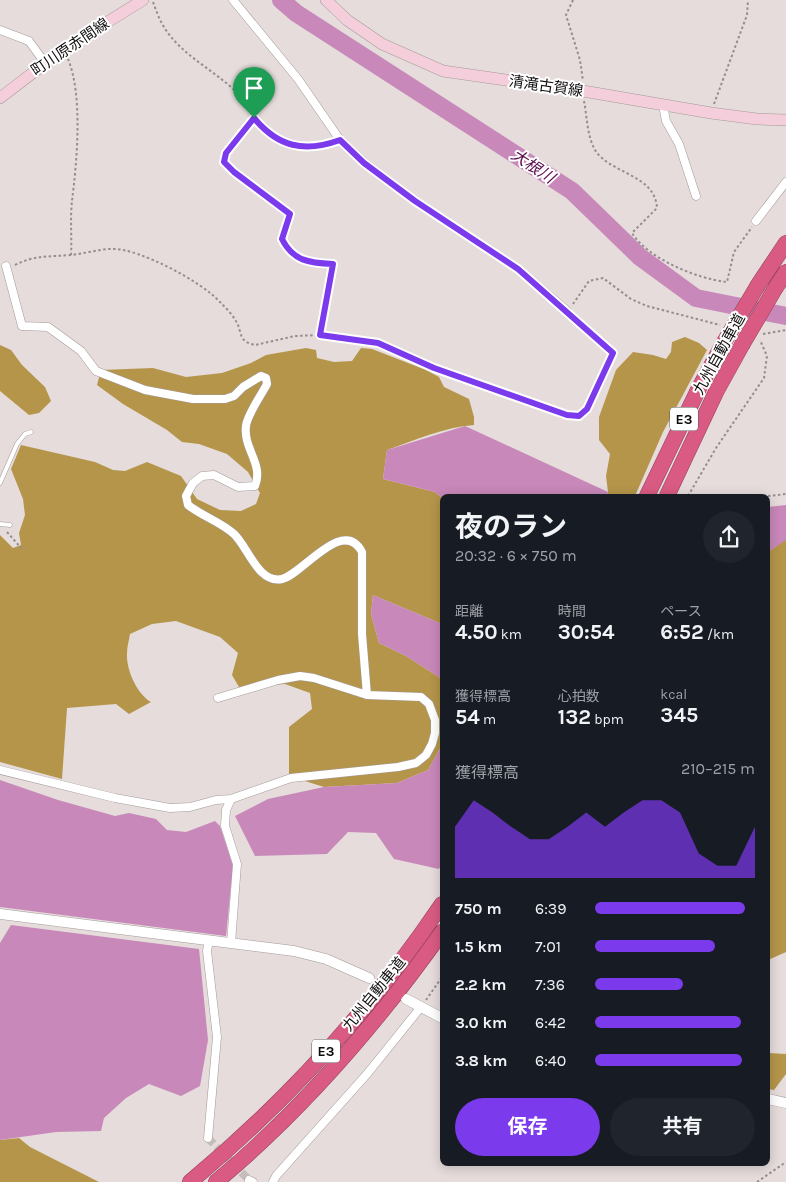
<!DOCTYPE html>
<html lang="ja">
<head>
<meta charset="utf-8">
<style>
	body { margin:0; font-family:Karla,"Noto Sans JP",sans-serif; background:#20242c; color:#f1f3f6; height:100vh; display:flex; flex-direction:column; font-size:19px; white-space:nowrap }
	* { box-sizing:border-box; margin:0 }
	p { font-size:16px; color:#9ea1a6 }
	.icon { flex:none; width:28px; height:28px; fill:none; stroke:currentColor; stroke-width:2; stroke-linecap:round; stroke-linejoin:round }
	.map { position:relative; flex:1; overflow:hidden }
	.details { position:absolute; left:440px; top:494px; width:330px; height:672px; display:flex; flex-direction:column; background:#171b24; border-radius:8px; box-shadow:0 2px 12px #0003 }
	.details>* { flex:none }
	.pin { position:absolute; display:grid; place-items:center; width:42px; height:42px; color:#fff; margin:-51px -21px; border-radius:50% 50% 50% 0; rotate:-45deg; box-shadow:0 0 5px #0007 }
	.pin .icon { rotate:45deg }
	.round { display:grid; place-items:center; flex:none; width:52px; height:52px; border-radius:26px; background:#20242c }
	.head { display:flex; align-items:center; justify-content:space-between; height:85px; padding:0 15px }
	h1 { font-size:28px; font-weight:700; line-height:38px }
	.figures { display:grid; grid-template-columns:repeat(3,1fr); gap:8px; height:85px; padding:5px 15px }
	.figures div { display:grid; align-content:center }
	.figures b { font-size:21px; font-weight:700 }
	.figures small { font-size:14px; font-weight:400 }
	.figures p { font-size:14px }
	.chart { height:140px; padding:10px 15px }
	.chart p { display:flex; justify-content:space-between }
	.chart svg { width:100%; height:90px; margin-top:5px; fill:#7c3aed; opacity:.7 }
	.button { display:flex; gap:10px; margin-top:auto; padding:10px 15px }
	.button a { flex:1; height:58px; border-radius:30px; background:#7c3aed; color:#fff; font-size:20px; font-weight:700; line-height:58px; text-align:center }
	.button a+a { background:#20242c; color:#f1f3f6 }
	ul { padding:0 15px; list-style:none; font-size:16px }
	li { display:grid; grid-template-columns:80px 60px 1fr; align-items:center; height:38px }
	li i { height:12px; border-radius:6px; background:#7c3aed }
	.map>svg:first-child { display:block }
	.forest { fill:#b5954a }
	.water { fill:#c888b9 }
	.lines { fill:none; stroke-linecap:round; stroke-linejoin:round }
	.river { stroke:#c888b9; stroke-width:18 }
	.minor-tunnel { stroke:#c5bdbc; stroke-width:8; stroke-dasharray:8 4; stroke-linecap:butt }
	.service-casing { stroke:#a39b99; stroke-width:5 }
	.minor-casing { stroke:#a39b99; stroke-width:9 }
	.tertiary-casing { stroke:#a39b99; stroke-width:11 }
	.secondary-casing { stroke:#a39b99; stroke-width:12 }
	.motorway-casing { stroke:#93405a; stroke-width:16 }
	.path { stroke:#958e8d; stroke-width:2; stroke-dasharray:2.5 2.5; stroke-linecap:butt }
	.service { stroke:#fff; stroke-width:4 }
	.minor { stroke:#fff; stroke-width:8 }
	.tertiary { stroke:#fff; stroke-width:10 }
	.secondary { stroke:#f4ceda; stroke-width:11 }
	.motorway { stroke:#d95b83; stroke-width:15 }
	.motorway-bridge-casing { stroke:#93405a; stroke-width:16; stroke-linecap:butt }
	.motorway-bridge { stroke:#d95b83; stroke-width:15 }
	.route-casing { stroke:#fff; stroke-width:10 }
	.route { stroke:#7c3aed; stroke-width:6 }
	.labels { text-anchor:middle; dominant-baseline:central; stroke-width:4; stroke-linejoin:round; paint-order:stroke }
	.shield { fill:#fff; stroke:#585656; stroke-width:1 }
	.shield-label { font-size:14px; font-weight:bold; fill:#100d0d }
	.street-label { font-size:15px; fill:#100d0d; stroke:#fff }
	.water-label { font-size:16px; font-style:italic; fill:#5a0d4f; stroke:#fff }
</style>
</head>
<body>
<div class="map">
<svg width="786" height="1182" viewBox="0 0 786 1182">
	<rect width="100%" height="100%" fill="#e5dcdb"/>
	<path class="forest" d="M685,337L699,343L707,350L663,432L635,496H607L608,492L606,476L610,454L599,440V417L616,370L633,352L653,355L666,359L671,352L672,342Z
		M0,345L11,350L22,365L45,387L51,401L39,413L29,415L0,391Z
		M306,348L316,350L317,358L334,362L352,361L361,348L372,349L426,370L439,377L444,387L469,399L474,417V425C445,427 415,440 387,450L383,479L435,492L442,498V624L373,595L371,614L379,643L406,656L442,679V745L428,770L397,783L324,787L289,776V727L312,709L310,693L285,684L239,687L232,675L238,653L220,637L176,621L152,624L130,634C129,640 127,647 127,653C126,670 137,694 151,702L129,714L116,704L67,708L62,779L0,762V535L13,548L21,545L19,533L25,515L23,499L11,469L21,445L95,462L113,470L125,471L147,462L181,476L197,499L220,510L241,511L256,504L260,493L248,472L227,454L199,444L182,442L167,430L123,404L97,385L101,370L153,368L186,377L222,373L251,363L266,355Z
		M786,539V952L768,960V552Z
		M768,1053L786,1054V1074L774,1090L768,1089Z
		M19,1138L30,1147L99,1182H0V1140Z"/>
	<path class="water" d="M465,426L608,492L607,496H442V498L435,492L383,479L387,450Z
		M786,505V540L768,552V507Z
		M373,595L442,624V679L406,656L379,643L371,614Z
		M442,745V864L439,869L394,859L376,833L348,832L327,854L255,856L235,816L268,799L324,787L397,783L428,770Z
		M0,780L58,800L115,816L129,813L156,819L167,830L186,832L215,821L220,826L233,866L226,936L0,907Z
		M11,925L199,949L208,1040L200,1086L181,1096L149,1084L126,1098L104,1118L101,1131L56,1132L0,1140V943Z"/>
	<g class="lines">
		<path class="river" d="M281,0L296,13L572,191L640,257L696,298L786,316"/>
		<path class="minor-tunnel" d="M208,1138L249,1180"/>
		<g class="service-casing">
			<path id="service" d="M0,483L17,444L25,434L31,432
				M0,524L10,525"/>
		</g>
		<g class="minor-casing">
			<path id="minor" d="M233,0L298,79L340,140L365,163L415,201L518,269L567,311
				M0,30L29,41L45,63
				M663,105L666,121L679,144L696,196
				M756,221L786,182
				M6,266L22,326L48,327L81,351L96,371L145,390L193,399H225L234,396L243,387L261,376L266,378L267,384C262,394 247,415 246,426C243,449 264,464 255,486L238,487L214,475L202,476L193,483L186,496L188,505C202,516 221,522 234,534C248,547 258,584 282,579C303,574 343,516 362,552V634L367,695
				M0,770L115,798L170,808L190,807L216,800L231,799L291,778L398,767L416,763L426,755L432,744L435,733V720L429,704L421,697L367,695L314,678L300,676L278,680L218,698
				M231,799L226,810L225,826L237,864L231,943
				M208,1138L217,1037L207,951L209,940
				M249,1180L253,1182
				M273,1182L276,1176L367,1074L421,1007"/>
		</g>
		<g class="tertiary-casing">
			<path id="tertiary" d="M0,914L294,951L326,959L369,978
				M406,999L442,1018
				M768,1099L786,1103"/>
		</g>
		<g class="secondary-casing">
			<path id="secondary" d="M326,0L347,20L382,44L443,71L583,91L711,113L757,119L786,120
				M0,98L64,49L143,0"/>
		</g>
		<g class="motorway-casing">
			<path id="motorway" d="M758,285L786,243
				M776,287L786,272
				M647,496L699,388L723,344
				M667,496L716,392L742,345
				M190,1182C286,1102 372,1008 442,904
				M216,1182C301,1111 378,1022 442,932"/>
		</g>
		<path class="path" d="M573,0L566,15L580,60L583,81
			M153,2C157,13 161,24 168,33C185,56 211,69 232,88C249,104 256,127 277,139C293,148 315,149 332,143
			M68,59C83,95 77,161 72,201C70,218 72,237 71,255
			M584,101C587,116 587,136 595,150C610,174 655,174 657,208L632,233C648,259 698,279 727,282L734,252L752,227
			M714,104L747,15L748,0
			M254,118L226,153L224,162L234,172L289,213L282,239C293,261 309,263 333,265L321,335
			M15,265C34,255 50,257 70,255C84,254 98,249 112,249C139,248 202,282 220,302C226,308 233,315 237,323C240,328 240,336 244,340C247,343 251,344 255,345L295,336L320,335L378,343L434,368L567,415L579,417L587,409L613,353L573,317
			M573,304L589,281L603,278L631,299L647,306L720,325
			M763,334L786,330
			M688,496L716,448L764,378L767,356L760,340
			M768,496L786,494
			M7,532L22,549
			M426,1000L442,977
			M757,1182L786,1162"/>
		<use href="#service" class="service"/>
		<use href="#minor" class="minor"/>
		<use href="#tertiary" class="tertiary"/>
		<use href="#secondary" class="secondary"/>
		<use href="#motorway" class="motorway"/>
		<g class="motorway-bridge-casing">
			<path id="motorway-bridge" d="M723,344L758,285
				M742,345L776,287"/>
		</g>
		<use href="#motorway-bridge" class="motorway-bridge"/>
	</g>
	<g class="lines">
		<g class="route-casing">
			<path id="route" d="M254,118C278,147 304,153 340,140L364,163L415,201L518,269L613,353L587,409L579,416L567,415L434,368L378,343L320,335L333,264C309,263 293,261 282,239L290,214L234,172L224,162L226,153Z"/>
		</g>
		<use href="#route" class="route"/>
	</g>
	<g class="labels">
		<g class="shield">
			<rect x="670" y="407.5" width="28" height="23" rx="4"/>
			<rect x="312" y="1039.5" width="28" height="23" rx="4"/>
		</g>
		<g class="shield-label">
			<text x="684" y="419">E3</text>
			<text x="326" y="1051">E3</text>
		</g>
		<g class="street-label">
			<text transform="translate(70 47) rotate(-34)">町川原赤間線</text>
			<text transform="translate(546 86) rotate(8)">清滝古賀線</text>
			<text transform="translate(719 354) rotate(-61)">九州自動車道</text>
			<text transform="translate(374 994) rotate(-51)">九州自動車道</text>
		</g>
		<g class="water-label">
			<text transform="translate(533 166) rotate(33)">大根川</text>
		</g>
	</g>
</svg>
<div class="pin" style="left:254px;top:118px;background:#1e9e55"><svg class="icon" aria-label="arrive" viewBox="0 0 24 24"><path d="M6 21V4h12l-3 4 3 4H6"/></svg></div>
<section class="details">
<div class="head"><div><h1>夜のラン</h1><p>20:32 · 6 × 750 m</p></div><a class="round"><svg class="icon" aria-label="share" viewBox="0 0 24 24"><path d="M12 15V3M7 8l5-5 5 5M5 13v7h14v-7"/></svg></a></div>
<div class="figures">
<div><p>距離</p><b>4.50<small> km</small></b></div>
<div><p>時間</p><b>30:54</b></div>
<div><p>ペース</p><b>6:52<small> /km</small></b></div>
</div>
<div class="figures">
<div><p>獲得標高</p><b>54<small> m</small></b></div>
<div><p>心拍数</p><b>132<small> bpm</small></b></div>
<div><p>kcal</p><b>345</b></div>
</div>
<div class="chart"><p><span>獲得標高</span>210–215 m</p>
<svg viewBox="0 0 160 44" preserveAspectRatio="none"><path d="M0 44V19L10 6L20 12L30 19L40 25L50 25L60 19L70 12L80 19L90 12L100 6L110 6L120 12L130 32L140 38L150 38L160 19V44z"/></svg>
</div>
<ul>
<li><b>750 m</b>6:39<i style="width:94%"></i></li>
<li><b>1.5 km</b>7:01<i style="width:75%"></i></li>
<li><b>2.2 km</b>7:36<i style="width:55%"></i></li>
<li><b>3.0 km</b>6:42<i style="width:91%"></i></li>
<li><b>3.8 km</b>6:40<i style="width:92%"></i></li>
</ul>
<div class="button"><a>保存</a><a>共有</a></div>
</section>
</div>
</body>
</html>
